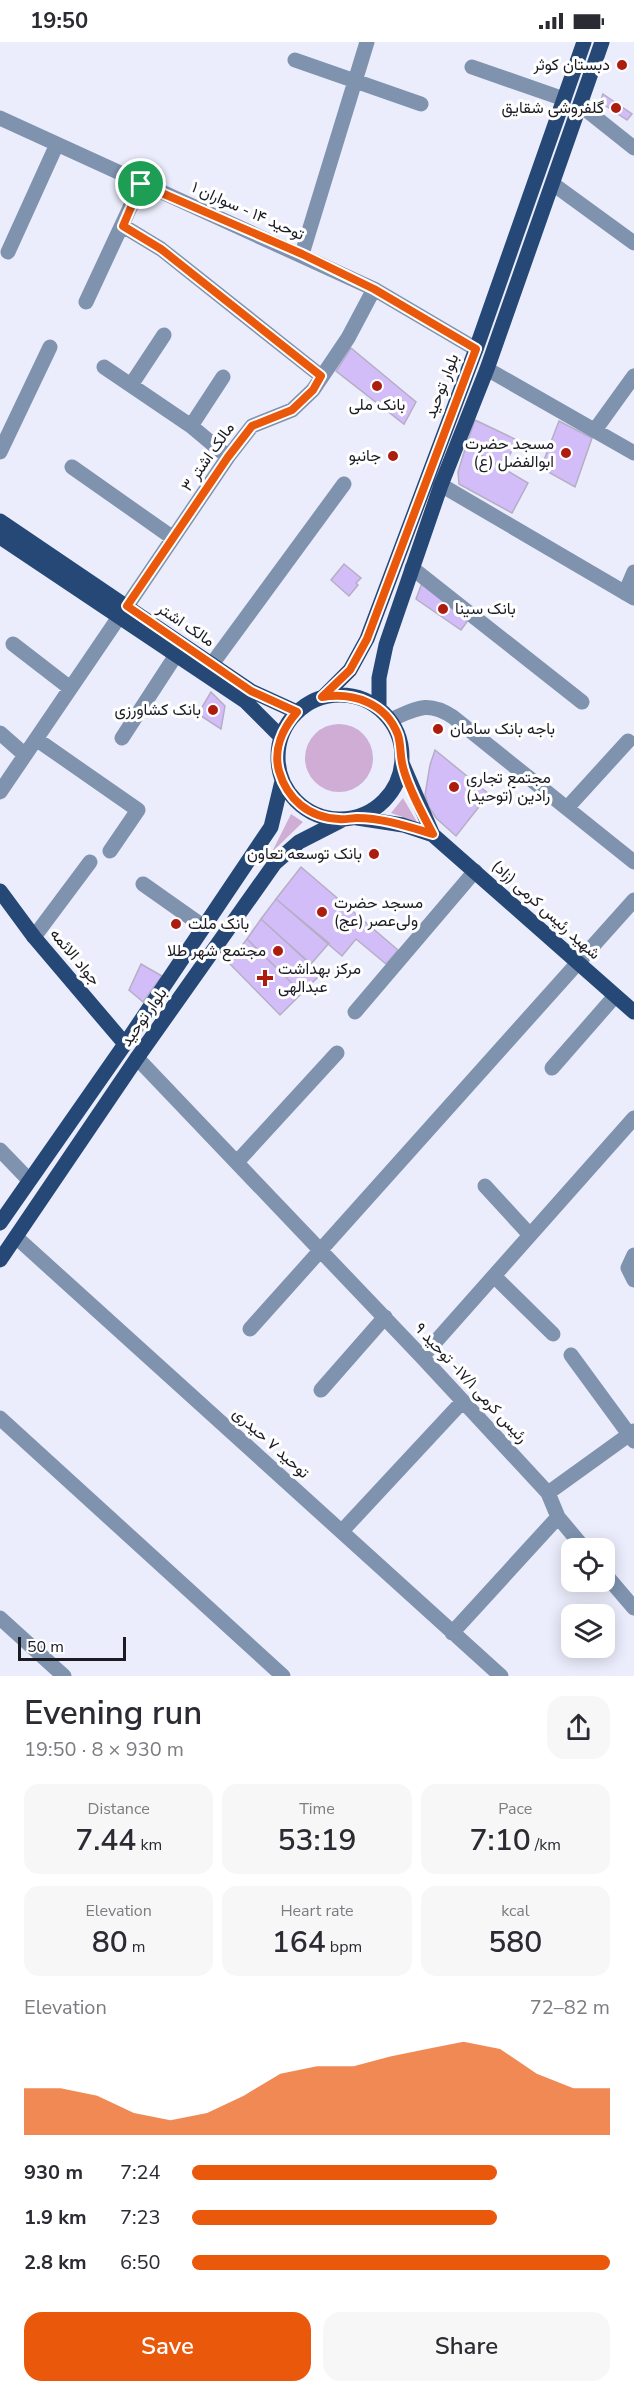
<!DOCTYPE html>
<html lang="en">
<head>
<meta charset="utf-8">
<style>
	body { margin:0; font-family:"Nunito Sans",Vazirmatn,sans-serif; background:#f7f7f7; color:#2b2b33; height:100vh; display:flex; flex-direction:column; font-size:22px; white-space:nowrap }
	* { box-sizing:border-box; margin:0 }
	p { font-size:20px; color:#7c7c81 }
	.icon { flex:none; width:33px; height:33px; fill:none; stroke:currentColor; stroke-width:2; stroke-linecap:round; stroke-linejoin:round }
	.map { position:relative; height:1634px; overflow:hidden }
	.details { display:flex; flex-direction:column; background:#fff; flex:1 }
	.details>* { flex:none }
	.fabs { position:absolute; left:561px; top:1496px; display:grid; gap:12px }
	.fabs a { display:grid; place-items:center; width:54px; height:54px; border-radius:12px; background:#fff; box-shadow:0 3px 15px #0003; font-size:30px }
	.scale { position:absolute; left:18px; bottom:15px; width:108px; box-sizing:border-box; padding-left:6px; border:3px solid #1a1b23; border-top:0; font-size:16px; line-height:21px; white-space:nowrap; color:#1a1b23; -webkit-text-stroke:4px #fff; paint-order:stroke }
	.pin { position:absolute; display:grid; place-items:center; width:51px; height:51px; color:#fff; margin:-26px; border:3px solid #fff; border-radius:50%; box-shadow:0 2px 6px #0007 }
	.round { display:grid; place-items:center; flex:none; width:63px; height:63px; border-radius:18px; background:#f7f7f7 }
	.head { display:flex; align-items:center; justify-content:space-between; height:102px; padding:0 24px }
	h1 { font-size:33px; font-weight:600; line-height:45px }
	.metrics { display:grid; grid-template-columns:repeat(3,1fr); gap:9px; height:102px; padding:6px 24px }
	.metrics div { display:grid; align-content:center; border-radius:15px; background:#f7f7f7; text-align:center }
	.metrics b { font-size:30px; font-weight:600 }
	.metrics small { font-size:16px; font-weight:400 }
	.metrics p { font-size:16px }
	.chart { height:168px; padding:12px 24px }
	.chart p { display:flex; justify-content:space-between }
	.chart svg { width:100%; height:108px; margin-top:6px; fill:#ea580c; opacity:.7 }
	.primary-button { display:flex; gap:12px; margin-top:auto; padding:12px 24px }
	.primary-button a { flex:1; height:69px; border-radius:18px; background:#ea580c; color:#fff; font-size:24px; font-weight:600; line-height:69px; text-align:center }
	.primary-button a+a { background:#f7f7f7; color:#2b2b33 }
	ul { padding:0 24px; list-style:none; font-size:20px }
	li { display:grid; grid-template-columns:96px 72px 1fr; align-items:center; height:45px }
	li i { height:15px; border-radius:8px; background:#ea580c }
	.status { display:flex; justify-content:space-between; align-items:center; height:42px; padding:0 30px; background:#fff; direction:ltr }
	.status svg { height:16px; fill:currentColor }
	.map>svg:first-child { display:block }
	.green { fill:#d0add4 }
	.building { fill:#d2bdf8; stroke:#b5aec4; stroke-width:1.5 }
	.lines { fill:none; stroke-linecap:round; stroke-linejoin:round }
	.minor { stroke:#7f93af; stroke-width:15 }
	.major { stroke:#254877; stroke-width:15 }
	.route-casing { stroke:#fff; stroke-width:12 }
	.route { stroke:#ea580c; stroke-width:8 }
	.poi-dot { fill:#ac1c0f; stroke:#fff; stroke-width:2 }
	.labels { text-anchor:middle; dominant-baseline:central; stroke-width:6; stroke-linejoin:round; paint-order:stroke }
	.poi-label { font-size:16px; fill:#1a1b23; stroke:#fff; text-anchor:end }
	.street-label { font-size:16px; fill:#1a1b23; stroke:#fff }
</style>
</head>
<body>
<div class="status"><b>19:50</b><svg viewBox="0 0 49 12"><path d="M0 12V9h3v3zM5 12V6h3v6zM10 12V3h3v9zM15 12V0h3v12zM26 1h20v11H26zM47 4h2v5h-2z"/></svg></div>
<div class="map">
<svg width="634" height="1634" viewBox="0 0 634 1634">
	<rect width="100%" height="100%" fill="#ebedfc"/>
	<path class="green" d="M305 716a34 34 0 1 1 68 0a34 34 0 1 1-68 0Z
		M403,756L417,780L391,771Z
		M291,772L303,780L272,810Z"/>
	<path class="building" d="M603,52L632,72L627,78L600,60Z
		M351,306L416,360L404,382L336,329Z
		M475,378L517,398L503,427L466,404Z
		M559,379L592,396L575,445L541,426Z
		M466,404L528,441L512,471L459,442L458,430Z
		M344,522L361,536L356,541L358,543L349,554L331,538Z
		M422,541L469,577L461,588L416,557Z
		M211,650L225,664L221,687L198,672Z
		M435,708L489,752L456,794L436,776L429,765L425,753L430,723Z
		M301,825L398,908L386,922L356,897L342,914L276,857Z
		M276,857L329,901L311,922L261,877Z
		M261,877L321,932L302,951L247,897Z
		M247,897L302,951L280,973L229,921Z
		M141,922L162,934L143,960L129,948Z"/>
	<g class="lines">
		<path class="minor" d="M295,18L421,62
			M472,25L564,57
			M580,63L634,106
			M0,76L374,247L476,307
			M553,142L634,201
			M123,184L161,207L321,334
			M8,210L57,102
			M302,212L367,0
			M86,260L141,142
			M104,325L191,384L228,415
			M487,327L634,411
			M131,343L164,293
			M191,384L223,335
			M595,388L634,334
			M0,410L50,305
			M72,425L173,496
			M441,443L634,556
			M412,526L582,660
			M625,551L634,530
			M127,564L228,415L252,384L292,368L313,348L348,296L374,247
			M13,602L70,646
			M212,622L344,442
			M390,678C416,667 427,658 453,675L634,820
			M0,691L25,713
			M122,696L176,613
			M36,697L138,768L110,809
			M0,750L119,575
			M567,766L628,699
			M143,842L204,885
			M34,895L90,820
			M355,970L475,829
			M137,1016L422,1315L548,1451L558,1475L584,1506
			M552,1026L615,954
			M0,1108L29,1138
			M237,1120L337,1011
			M485,1144L530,1193
			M16,1195L501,1634
			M634,1213L628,1226L634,1238
			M494,1234L553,1292
			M250,1287L634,858
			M571,1313L634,1399
			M422,1315L634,1076
			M321,1348L385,1275
			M0,1376L283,1634
			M548,1451L634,1389
			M342,1489L463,1359
			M604,1531L634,1566
			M0,1576L64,1634
			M452,1591L558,1475"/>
		<path class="major" d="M0,479L251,649L297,670
			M0,495L245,659L281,695
			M278 715a62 62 0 1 1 124 0a62 62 0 1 1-124 0Z
			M323,655L350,628L367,597L476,307L584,0
			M379,667V636L386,603L441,443L487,327L602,0
			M402,721L433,793L634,970
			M357,776L403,783L433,793
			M0,849L34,895L125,1002
			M0,1181L125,1002L271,785L282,739
			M0,1218L137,1016L275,821L299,800L342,778"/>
	</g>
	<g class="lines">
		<g class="route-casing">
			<path id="route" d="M141,142L302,212L374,247L476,307L367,597L350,628L322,655C353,650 386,661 398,693C401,703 400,711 402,721C406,742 423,773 433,792C409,785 383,776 357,776C351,776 345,778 339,777C309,776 287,757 279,729C273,707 283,686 297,670L251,649L127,564L228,415L252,384L292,368L313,348L321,334L161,207L123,184Z"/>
		</g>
		<use href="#route" class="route"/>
	</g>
	<g class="poi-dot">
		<circle cx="622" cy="23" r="6"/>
		<circle cx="616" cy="66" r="6"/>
		<circle cx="377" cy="344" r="6"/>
		<circle cx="566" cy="411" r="6"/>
		<circle cx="393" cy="414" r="6"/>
		<circle cx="443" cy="567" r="6"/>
		<circle cx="213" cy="668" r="6"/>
		<circle cx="438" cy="687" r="6"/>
		<circle cx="454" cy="745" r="6"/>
		<circle cx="374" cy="812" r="6"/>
		<circle cx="322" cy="870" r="6"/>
		<circle cx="176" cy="882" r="6"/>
		<circle cx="278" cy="909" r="6"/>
		<path d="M262 927h6v6h6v6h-6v6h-6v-6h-6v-6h6z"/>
	</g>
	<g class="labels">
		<g class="poi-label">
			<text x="610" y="23">دبستان کوثر</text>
			<text x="604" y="66">گلفروشی شقایق</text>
			<text x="377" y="363" text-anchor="middle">بانک ملی</text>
			<text x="554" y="402">مسجد حضرت<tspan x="554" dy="18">ابوالفضل (ع)</tspan></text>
			<text x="381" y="414">جانبو</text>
			<text x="455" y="567" text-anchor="start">بانک سینا</text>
			<text x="201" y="668">بانک کشاورزی</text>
			<text x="450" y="687" text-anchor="start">باجه بانک سامان</text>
			<text x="466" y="736" text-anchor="start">مجتمع تجاری<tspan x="466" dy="18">رادین (توحید)</tspan></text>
			<text x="362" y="812">بانک توسعه تعاون</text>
			<text x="334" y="861" text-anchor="start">مسجد حضرت<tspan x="334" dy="18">ولی‌عصر (عج)</tspan></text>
			<text x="188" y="882" text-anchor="start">بانک ملت</text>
			<text x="266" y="909">مجتمع شهر طلا</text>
			<text x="278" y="927" text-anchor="start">مرکز بهداشت<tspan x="278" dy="18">عبدالهی</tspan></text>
		</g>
		<g class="street-label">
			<text transform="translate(248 169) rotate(24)">توحید ۱۴ - سواران ۱</text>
			<text transform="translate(442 344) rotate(-69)">بلوار توحید</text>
			<text transform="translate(208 415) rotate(-55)">مالک اشتر ۳</text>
			<text transform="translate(186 583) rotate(34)">مالک اشتر</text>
			<text transform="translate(546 868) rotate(42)">شهید رئیس کرمی (زاد)</text>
			<text transform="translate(75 915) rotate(50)">جواد الائمه</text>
			<text transform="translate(144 975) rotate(-55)">بلوار توحید</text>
			<text transform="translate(471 1341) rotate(47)">رئیس کرمی ۱۷/۱- توحید ۹</text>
			<text transform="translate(271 1401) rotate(42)">توحید ۷ حیدری</text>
		</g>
	</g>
</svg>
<div class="fabs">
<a><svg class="icon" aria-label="locate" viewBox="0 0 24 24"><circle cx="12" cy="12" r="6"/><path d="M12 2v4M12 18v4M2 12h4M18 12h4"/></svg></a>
<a><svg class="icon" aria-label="layers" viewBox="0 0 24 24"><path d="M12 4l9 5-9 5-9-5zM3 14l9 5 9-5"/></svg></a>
</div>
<div class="scale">50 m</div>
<div class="pin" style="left:141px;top:142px;background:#1e9e55"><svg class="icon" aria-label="arrive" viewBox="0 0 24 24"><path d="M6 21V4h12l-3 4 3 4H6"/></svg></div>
</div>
<section class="details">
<div class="head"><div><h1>Evening run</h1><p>19:50 · 8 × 930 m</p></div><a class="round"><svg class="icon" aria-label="share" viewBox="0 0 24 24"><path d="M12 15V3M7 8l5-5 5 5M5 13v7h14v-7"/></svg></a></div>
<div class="metrics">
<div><p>Distance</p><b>7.44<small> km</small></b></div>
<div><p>Time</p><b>53:19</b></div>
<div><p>Pace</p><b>7:10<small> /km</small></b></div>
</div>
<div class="metrics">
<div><p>Elevation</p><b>80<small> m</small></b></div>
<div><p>Heart rate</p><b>164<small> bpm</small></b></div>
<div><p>kcal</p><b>580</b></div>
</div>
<div class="chart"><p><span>Elevation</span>72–82 m</p>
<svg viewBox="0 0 160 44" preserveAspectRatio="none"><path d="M0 44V25L10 25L20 28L30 35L40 38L50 35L60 28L70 19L80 16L90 16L100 12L110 9L120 6L130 9L140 19L150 25L160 25V44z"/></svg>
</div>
<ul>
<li><b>930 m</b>7:24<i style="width:73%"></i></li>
<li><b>1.9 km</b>7:23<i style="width:73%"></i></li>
<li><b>2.8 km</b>6:50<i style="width:100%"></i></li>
</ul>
<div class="primary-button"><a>Save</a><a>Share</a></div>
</section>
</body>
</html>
